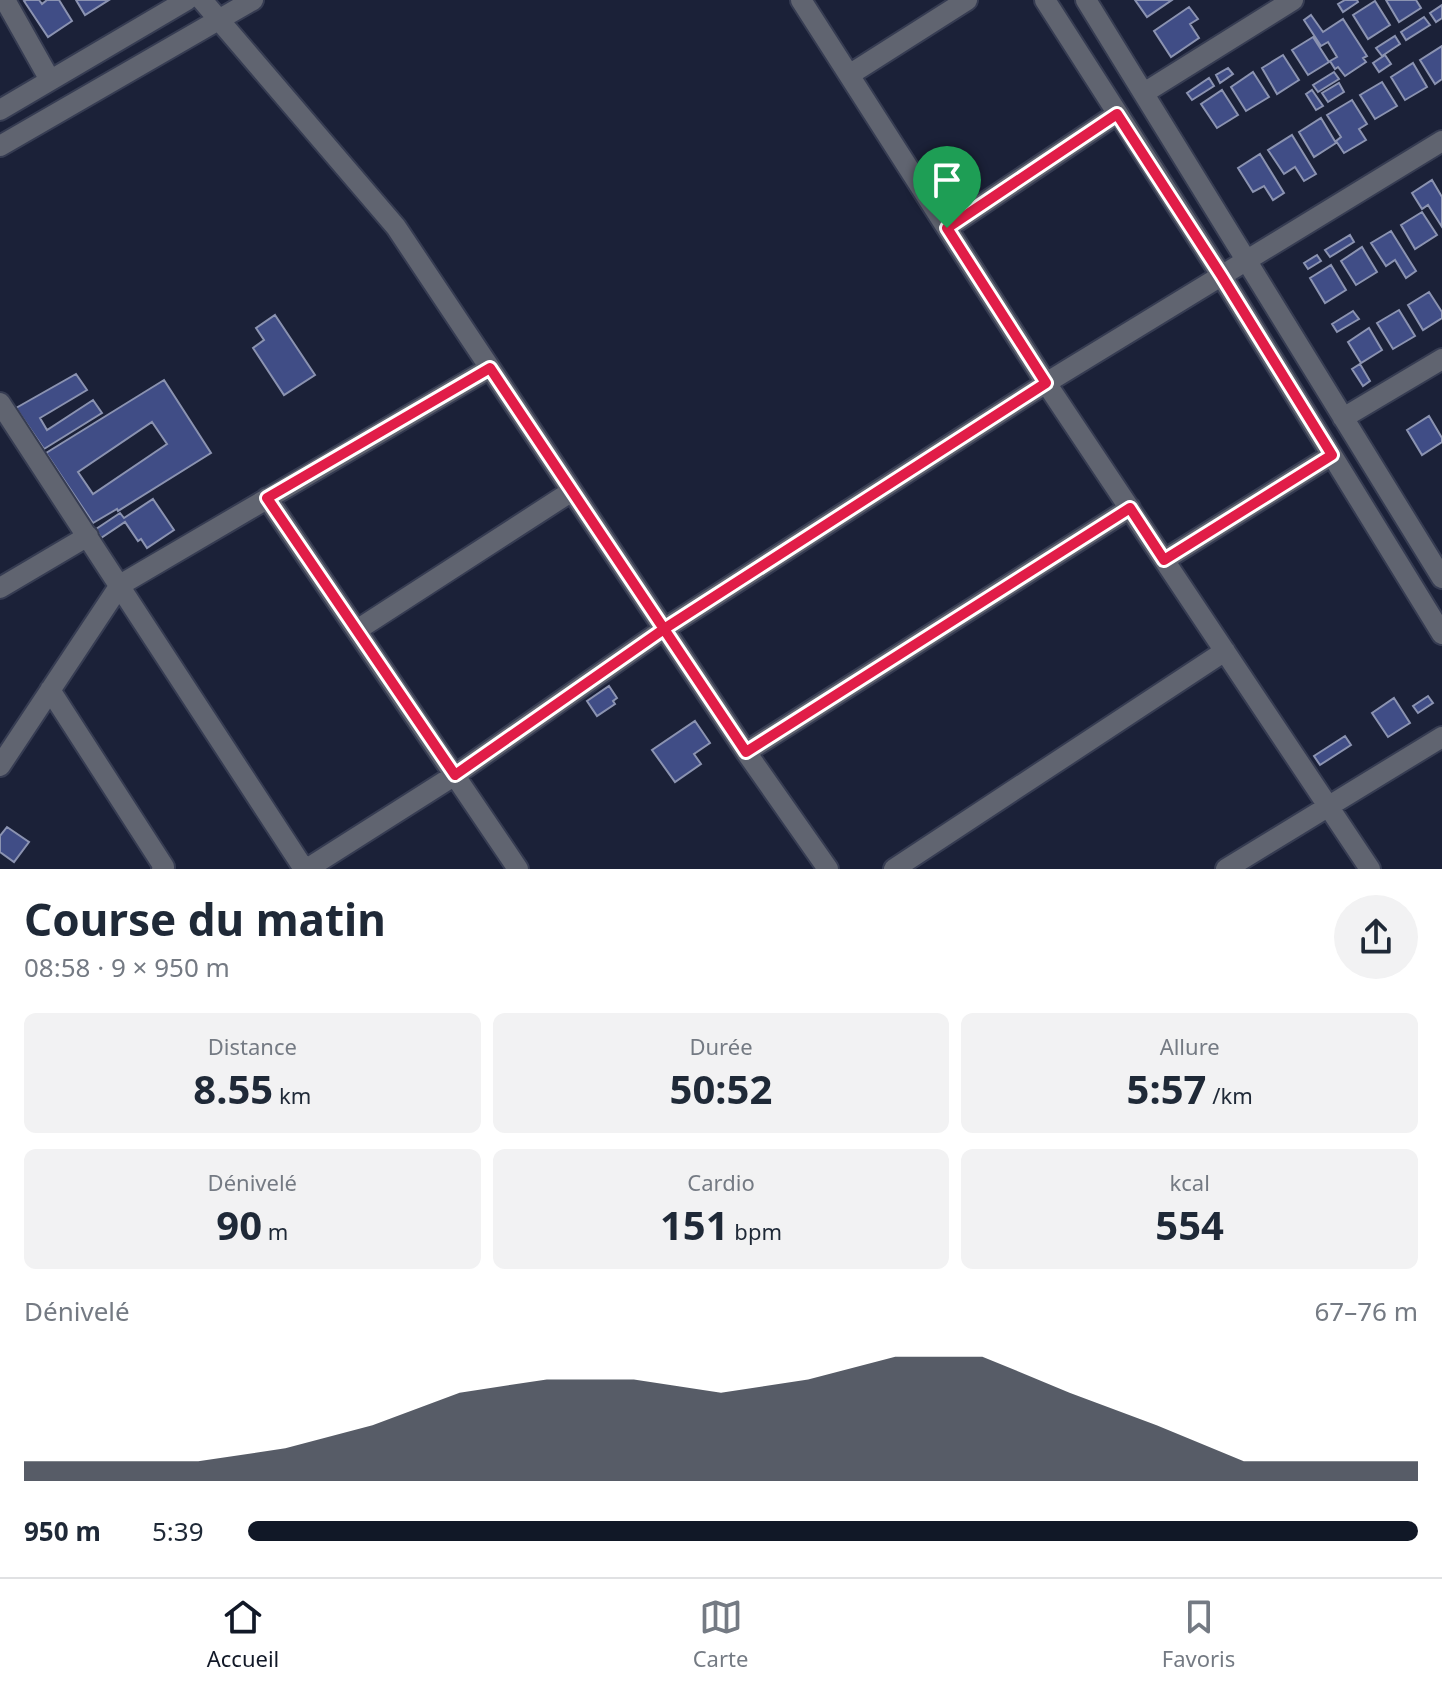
<!DOCTYPE html>
<html lang="fr">
<head>
<meta charset="utf-8">
<style>
	body { margin:0; font-family:"Noto Sans",sans-serif; background:#f2f2f3; color:#1f2937; height:100vh; display:flex; flex-direction:column; font-size:30px; white-space:nowrap }
	* { box-sizing:border-box; margin:0 }
	p { font-size:26px; color:#747a83 }
	.icon { flex:none; width:44px; height:44px; fill:none; stroke:currentColor; stroke-width:2; stroke-linecap:round; stroke-linejoin:round }
	.map { position:relative; height:869px; overflow:hidden }
	.sheet { display:flex; flex-direction:column; background:#fff; flex:1 }
	.sheet>* { flex:none }
	.pin { position:absolute; display:grid; place-items:center; width:68px; height:68px; color:#fff; margin:-82px -34px; border-radius:50% 50% 50% 0; rotate:-45deg; box-shadow:0 0 8px #0007 }
	.pin .icon { rotate:45deg }
	.round { display:grid; place-items:center; flex:none; width:84px; height:84px; border-radius:42px; background:#f2f2f3 }
	.summary { display:flex; align-items:center; justify-content:space-between; height:136px; padding:0 24px }
	h1 { font-size:44px; font-weight:700; line-height:60px }
	.figures { display:grid; grid-template-columns:repeat(3,1fr); gap:12px; height:136px; padding:8px 24px }
	.figures div { display:grid; align-content:center; border-radius:12px; background:#f2f2f3; text-align:center }
	.figures b { font-size:40px; font-weight:700 }
	.figures small { font-size:22px; font-weight:400 }
	.figures p { font-size:22px }
	.chart { height:224px; padding:16px 24px }
	.chart p { display:flex; justify-content:space-between }
	.chart svg { width:100%; height:144px; margin-top:8px; fill:#111827; opacity:.7 }
	ul { padding:0 24px; list-style:none; font-size:26px }
	li { display:grid; grid-template-columns:128px 96px 1fr; align-items:center; height:60px }
	li i { height:20px; border-radius:10px; background:#111827 }
	.tabs { display:flex; justify-content:space-around; align-items:center; height:112px; border-top:2px solid #e0e1e3; background:#fff; font-size:22px; color:#747a83 }
	.tabs a { display:grid; justify-items:center; gap:4px }
	.tabs .selected { color:#111827 }
	.map>svg:first-child { display:block }
	.building { fill:#404d86; stroke:#8b93b1; stroke-width:2; fill-rule:evenodd }
	.lines { fill:none; stroke-linecap:round; stroke-linejoin:round }
	.minor-casing { stroke:#363c52; stroke-width:24 }
	.minor { stroke:#606470; stroke-width:20 }
	.route-casing { stroke:#fff; stroke-width:16 }
	.route { stroke:#e11d48; stroke-width:10 }
</style>
</head>
<body>
<div class="map">
<svg width="1442" height="869" viewBox="0 0 1442 869">
	<rect width="100%" height="100%" fill="#1b2138"/>
	<path class="building" d="M26,0H39L42,4L47,0H59L72,21L48,37L24,1Z
		M76,0H109L85,15Z
		M1135,0H1172L1147,17Z
		M1345,0H1357L1358,2L1343,12L1338,4Z
		M1386,0H1416L1421,8L1399,22Z
		M1375,1L1390,25L1368,39L1353,15Z
		M1442,5V18L1436,22L1430,13Z
		M1189,7L1198,19L1190,24L1199,38L1171,57L1154,31Z
		M1311,15L1323,32L1343,19L1367,56L1363,58L1366,62L1345,76L1338,67L1335,69L1330,61L1337,57L1328,42L1321,46L1304,20Z
		M1424,17L1430,25L1406,40L1401,32Z
		M1395,36L1400,44L1382,56L1376,48Z
		M1313,37L1329,62L1308,75L1292,50Z
		M1442,46V79L1435,84L1420,60Z
		M1283,55L1299,80L1277,94L1262,68Z
		M1385,55L1391,64L1379,72L1373,63Z
		M1413,63L1427,87L1405,100L1391,77Z
		M1228,68L1233,74L1220,83L1216,75Z
		M1253,72L1269,97L1246,111L1231,87Z
		M1334,72L1339,79L1318,92L1313,85Z
		M1209,78L1214,86L1192,100L1187,93Z
		M1382,82L1397,106L1375,119L1360,95Z
		M1339,83L1344,92L1328,102L1322,93Z
		M1222,90L1238,115L1217,128L1201,104Z
		M1312,90L1323,106L1316,110L1306,94Z
		M1352,100L1367,124L1359,129L1366,140L1344,153L1336,141L1341,137L1327,115Z
		M1321,118L1336,143L1314,157L1299,132Z
		M1292,135L1316,174L1304,181L1295,167L1284,174L1268,150Z
		M1260,154L1284,193L1273,200L1264,186L1253,192L1238,168Z
		M1432,180L1442,197V227L1428,205L1422,209L1412,193Z
		M1422,212L1437,235L1415,249L1401,225Z
		M1391,231L1416,271L1406,278L1395,260L1386,266L1371,243Z
		M1350,235L1354,242L1330,257L1325,250Z
		M1362,247L1377,272L1356,285L1341,261Z
		M1317,255L1321,261L1308,269L1304,263Z
		M1331,265L1346,290L1325,303L1310,278Z
		M1429,292L1442,312V318L1423,330L1408,305Z
		M1399,310L1415,336L1393,349L1377,323Z
		M1353,311L1359,319L1337,332L1332,324Z
		M275,315L315,375L284,395L253,348L264,340L256,328Z
		M1369,328L1382,350L1361,363L1348,342Z
		M1360,364L1370,381L1363,386L1352,369Z
		M76,374L87,390L40,418L47,430L93,400L102,413L44,449L16,408Z
		M164,380L211,453L118,511L117,509L93,523L46,453ZM152,422L167,444L93,494L78,472Z
		M1429,416L1442,438V442L1422,455L1407,430Z
		M153,499L174,530L147,548L141,539L138,541L125,522L101,538L96,529L120,513L124,518Z
		M609,686L617,698L613,701L615,704L597,716L587,701Z
		M1428,696L1433,703L1418,713L1413,706Z
		M1394,698L1410,723L1388,737L1372,713Z
		M695,721L710,743L694,754L701,764L675,782L652,750Z
		M1345,736L1351,745L1320,765L1314,756Z
		M7,827L29,842L14,862L0,852V836Z"/>
	<g class="lines">
		<g class="minor-casing">
			<path id="minor" d="M5,0L50,80
				M202,0L396,227L746,752L828,869
				M801,0L1046,383L1370,869
				M1045,0L1221,275L1442,634
				M1086,0L1442,578
				M849,75L967,0
				M1144,93L1293,0
				M0,110L187,0
				M0,146L253,0
				M947,228L1117,114
				M0,403L304,869
				M1343,418L1442,359
				M267,498L518,869
				M1164,560L1332,455
				M0,588L88,536
				M357,630L572,491
				M50,690L164,867L162,869
				M746,752L1130,508
				M0,766L120,585L490,368
				M307,869L455,775L664,629L1046,383L1442,141
				M894,869L1225,651
				M1226,869L1442,737"/>
		</g>
		<use href="#minor" class="minor"/>
	</g>
	<g class="lines">
		<g class="route-casing">
			<path id="route" d="M947,228L1046,383L664,629L490,368L267,498L455,775L664,629L746,752L1130,508L1164,560L1332,455L1221,275L1117,114L947,228"/>
		</g>
		<use href="#route" class="route"/>
	</g>
</svg>
<div class="pin" style="left:947px;top:228px;background:#1e9e55"><svg class="icon" aria-label="arrive" viewBox="0 0 24 24"><path d="M6 21V4h12l-3 4 3 4H6"/></svg></div>
</div>
<section class="sheet">
<div class="summary"><div><h1>Course du matin</h1><p>08:58 · 9 × 950 m</p></div><a class="round"><svg class="icon" aria-label="share" viewBox="0 0 24 24"><path d="M12 15V3M7 8l5-5 5 5M5 13v7h14v-7"/></svg></a></div>
<div class="figures">
<div><p>Distance</p><b>8.55<small> km</small></b></div>
<div><p>Durée</p><b>50:52</b></div>
<div><p>Allure</p><b>5:57<small> /km</small></b></div>
</div>
<div class="figures">
<div><p>Dénivelé</p><b>90<small> m</small></b></div>
<div><p>Cardio</p><b>151<small> bpm</small></b></div>
<div><p>kcal</p><b>554</b></div>
</div>
<div class="chart"><p><span>Dénivelé</span>67–76 m</p>
<svg viewBox="0 0 160 44" preserveAspectRatio="none"><path d="M0 44V38L10 38L20 38L30 34L40 27L50 17L60 13L70 13L80 17L90 13L100 6L110 6L120 17L130 27L140 38L150 38L160 38V44z"/></svg>
</div>
<ul>
<li><b>950 m</b>5:39<i style="width:100%"></i></li>
</ul>
</section>
<nav class="tabs">
<a class="selected"><svg class="icon" aria-label="home" viewBox="0 0 24 24"><path d="M3 11l9-7 9 7M6 9v11h12V9"/></svg>Accueil</a>
<a><svg class="icon" aria-label="map" viewBox="0 0 24 24"><path d="M3 6l6-2 6 2 6-2v14l-6 2-6-2-6 2zM9 4v14M15 6v14"/></svg>Carte</a>
<a><svg class="icon" aria-label="saved" viewBox="0 0 24 24"><path d="M7 4h10v16l-5-4-5 4z"/></svg>Favoris</a>
</nav>
</body>
</html>
